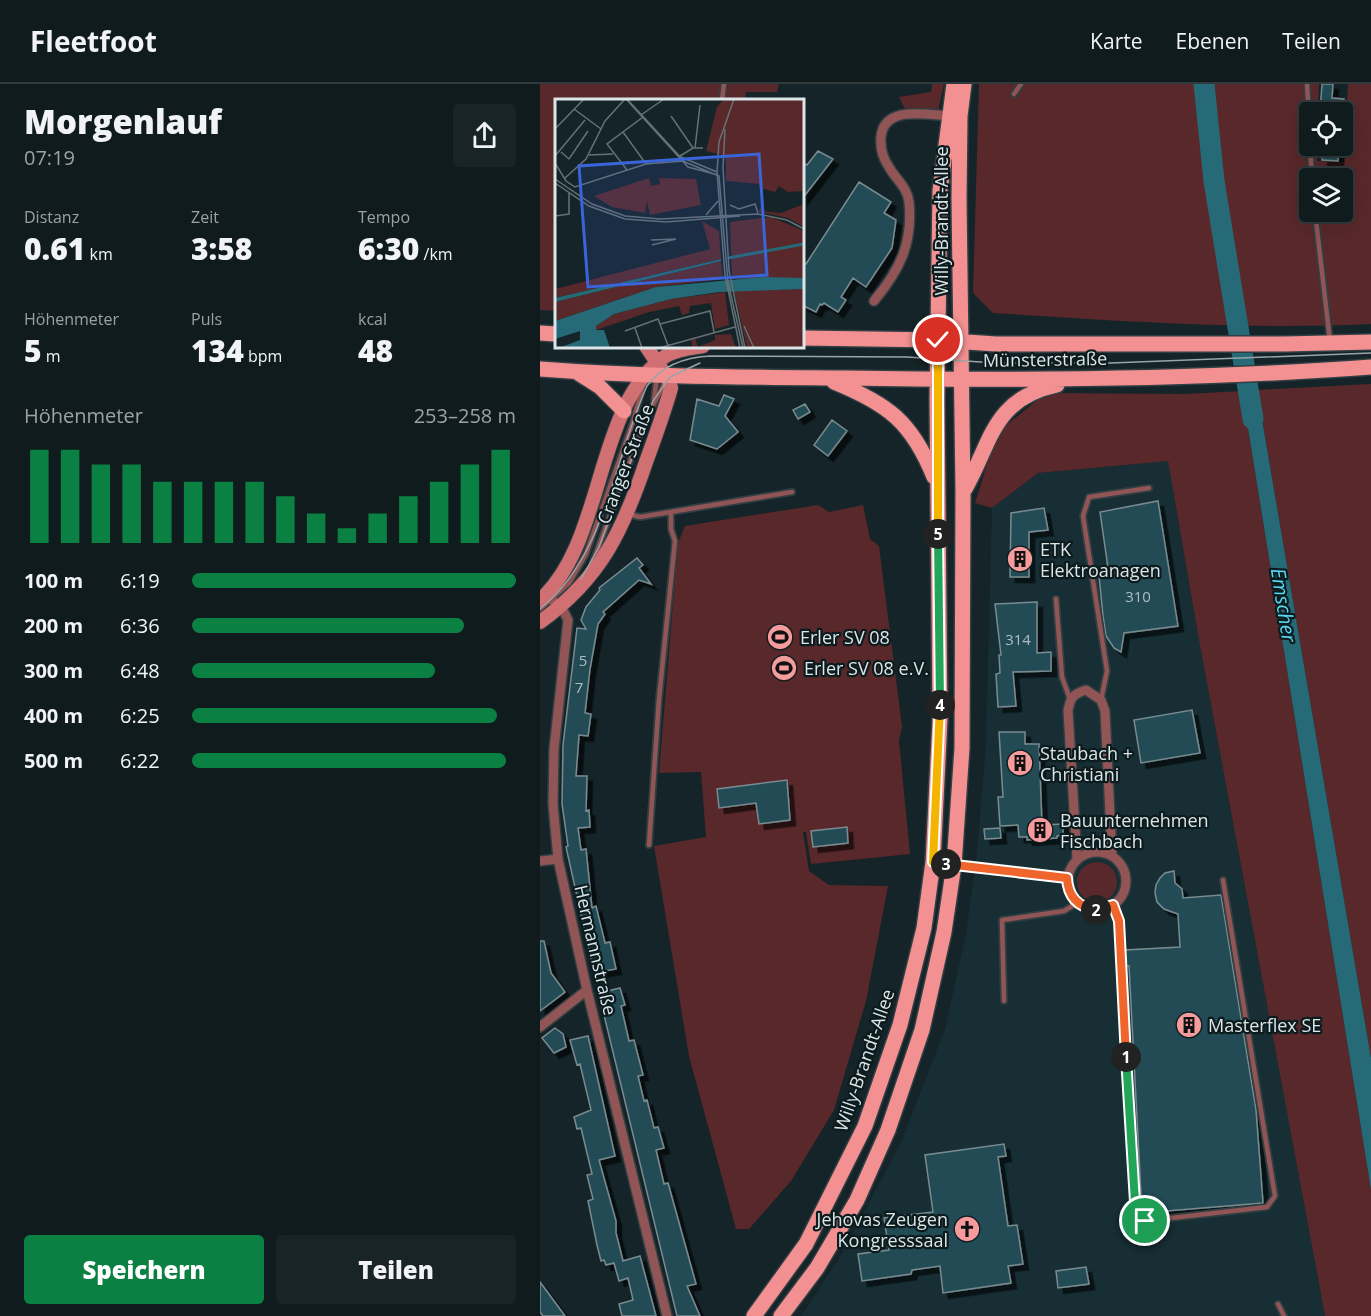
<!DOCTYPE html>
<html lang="de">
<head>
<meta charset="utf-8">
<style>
	body { margin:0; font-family:"Open Sans",sans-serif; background:#192427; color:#f1f3f6; height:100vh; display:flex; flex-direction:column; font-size:22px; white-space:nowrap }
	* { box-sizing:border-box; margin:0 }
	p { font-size:20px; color:#9ca1a4 }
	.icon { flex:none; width:33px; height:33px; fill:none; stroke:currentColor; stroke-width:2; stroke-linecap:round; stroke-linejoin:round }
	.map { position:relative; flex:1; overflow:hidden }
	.drawer { display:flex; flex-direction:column; background:#101b1e; width:540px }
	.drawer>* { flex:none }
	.controls { position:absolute; left:759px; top:18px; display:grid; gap:12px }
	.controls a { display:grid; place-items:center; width:54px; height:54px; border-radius:6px; background:#101b1e; box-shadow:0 6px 24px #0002,0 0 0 2px #30393c; font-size:30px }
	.pin { position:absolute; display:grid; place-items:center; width:51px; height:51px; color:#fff; margin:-26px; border:3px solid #fff; border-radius:50%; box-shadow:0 2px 6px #0007 }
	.km { position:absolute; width:30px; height:30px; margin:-15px; border-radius:50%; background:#222; color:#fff; font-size:16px; line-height:30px; text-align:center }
	.round { display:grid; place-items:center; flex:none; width:63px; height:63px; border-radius:6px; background:#192427 }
	.overview { display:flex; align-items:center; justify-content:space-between; height:102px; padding:0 24px }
	h1 { font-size:33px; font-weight:800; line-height:45px }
	.stats { display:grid; grid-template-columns:repeat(3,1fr); gap:9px; height:102px; padding:6px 24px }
	.stats div { display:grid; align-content:center }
	.stats b { font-size:30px; font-weight:800 }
	.stats small { font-size:16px; font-weight:400 }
	.stats p { font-size:16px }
	.chart { height:168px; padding:12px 24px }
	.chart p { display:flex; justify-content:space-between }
	.chart svg { width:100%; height:108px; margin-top:6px; stroke:#0b8043; stroke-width:6 }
	.cta { display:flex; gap:12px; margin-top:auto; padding:12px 24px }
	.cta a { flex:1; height:69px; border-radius:6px; background:#0b8043; color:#fff; font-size:24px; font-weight:800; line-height:69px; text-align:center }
	.cta a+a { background:#192427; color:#f1f3f6 }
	ul { padding:0 24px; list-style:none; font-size:20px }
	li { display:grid; grid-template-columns:96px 72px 1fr; align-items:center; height:45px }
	li i { height:15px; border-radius:8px; background:#0b8043 }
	header { display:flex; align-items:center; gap:36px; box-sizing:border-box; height:84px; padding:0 30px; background:#101b1e; border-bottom:2px solid #30393c }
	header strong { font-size:28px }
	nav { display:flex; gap:33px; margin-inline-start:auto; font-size:21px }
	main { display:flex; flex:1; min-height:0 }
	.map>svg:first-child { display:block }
	.built { fill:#162e34 }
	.green { fill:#59282a; fill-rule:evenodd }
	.water { fill:#266a78 }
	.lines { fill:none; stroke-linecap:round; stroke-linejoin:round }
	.river { stroke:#266a78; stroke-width:21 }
	.building { fill:#244c54; stroke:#798b90; stroke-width:1.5; filter:url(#shadow) }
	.lane-casing { stroke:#313f43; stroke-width:8 }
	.street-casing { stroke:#313f43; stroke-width:12 }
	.secondary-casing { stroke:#313f43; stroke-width:16 }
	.primary-casing { stroke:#313f43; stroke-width:18 }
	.lane { stroke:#915556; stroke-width:4.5 }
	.street { stroke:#915556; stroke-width:9 }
	.secondary { stroke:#d07073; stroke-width:14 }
	.primary { stroke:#f39091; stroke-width:15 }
	.tram { stroke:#9aa5a8; stroke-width:1.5 }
	.split-1-casing { stroke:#fff; stroke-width:12 }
	.split-2-casing { stroke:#fff; stroke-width:12 }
	.split-3-casing { stroke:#fff; stroke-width:12 }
	.split-4-casing { stroke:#fff; stroke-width:12 }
	.split-5-casing { stroke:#fff; stroke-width:12 }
	.split-6-casing { stroke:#fff; stroke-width:12 }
	.split-1 { stroke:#22a559; stroke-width:8 }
	.split-2 { stroke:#f0652b; stroke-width:8 }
	.split-3 { stroke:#f0652b; stroke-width:8 }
	.split-4 { stroke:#f5b400; stroke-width:8 }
	.split-5 { stroke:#22a559; stroke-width:8 }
	.split-6 { stroke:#f5b400; stroke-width:8 }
	.labels { text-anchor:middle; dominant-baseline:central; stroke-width:4.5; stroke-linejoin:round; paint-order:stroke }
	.number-label { font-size:15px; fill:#aebfc3 }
	.street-label { font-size:18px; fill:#dce5e8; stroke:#0b1b1e }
	.poi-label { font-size:18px; fill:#dce5e8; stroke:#0b1b1e; text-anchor:start }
	.water-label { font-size:20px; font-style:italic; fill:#57d8f3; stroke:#0b1b1e }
	.inset-river { fill:none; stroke:#266a78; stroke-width:3 }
	.inset-road { fill:none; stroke:#657175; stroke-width:1.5 }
	.view { fill:#3a65da; fill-opacity:0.15; stroke:#3a65da; stroke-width:3 }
	.inset-edge { fill:none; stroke:#dce5e8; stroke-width:3 }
</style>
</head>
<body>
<header>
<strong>Fleetfoot</strong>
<nav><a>Karte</a><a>Ebenen</a><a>Teilen</a></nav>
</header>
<main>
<section class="drawer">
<div class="overview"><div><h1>Morgenlauf</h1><p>07:19</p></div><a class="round"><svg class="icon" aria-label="share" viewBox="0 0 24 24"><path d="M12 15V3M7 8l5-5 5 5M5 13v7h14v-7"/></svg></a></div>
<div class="stats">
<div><p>Distanz</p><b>0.61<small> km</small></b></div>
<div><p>Zeit</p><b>3:58</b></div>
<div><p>Tempo</p><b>6:30<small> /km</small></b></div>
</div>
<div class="stats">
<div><p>Höhenmeter</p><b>5<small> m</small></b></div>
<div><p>Puls</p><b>134<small> bpm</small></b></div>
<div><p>kcal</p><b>48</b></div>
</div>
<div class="chart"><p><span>Höhenmeter</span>253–258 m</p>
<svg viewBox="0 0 160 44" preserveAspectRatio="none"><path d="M5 44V6M15 44V6M25 44V12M35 44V12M45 44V19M55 44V19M65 44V19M75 44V19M85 44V25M95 44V32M105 44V38M115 44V32M125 44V25M135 44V19M145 44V12M155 44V6"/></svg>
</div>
<ul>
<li><b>100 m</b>6:19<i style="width:100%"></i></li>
<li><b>200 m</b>6:36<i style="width:84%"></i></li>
<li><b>300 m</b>6:48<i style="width:75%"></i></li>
<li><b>400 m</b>6:25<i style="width:94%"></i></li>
<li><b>500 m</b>6:22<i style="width:97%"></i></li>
</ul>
<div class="cta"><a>Speichern</a><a>Teilen</a></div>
</section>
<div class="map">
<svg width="831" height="1232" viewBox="0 0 831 1232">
	<defs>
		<filter id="shadow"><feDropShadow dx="5.5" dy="5.5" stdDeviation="0" flood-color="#0009"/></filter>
	</defs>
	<rect width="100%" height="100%" fill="#152428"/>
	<path class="built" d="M628,377L659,556L785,1232H261L302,1170L362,1056L405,945L426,849L436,778L446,660L452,424L498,389Z"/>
	<path class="green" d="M0,0H239L237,8H206L205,16H16V227L0,226Z
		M392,0H404L398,27L365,25L359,13L391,8Z
		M439,0H779L778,28H770V62H777V77L804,78L808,0H831V240C704,246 579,237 453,229L433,209ZM770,94H802V128H770Z
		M831,300V974L717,306Z
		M702,307L831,1106V1232H785L659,556L628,377L498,389L452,424L435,419L457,349L506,309L644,310Z
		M278,421L289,428L323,421L330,455L339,462L362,643L359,657L370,770L271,780L266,748H263L269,787L289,801L348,802L326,917L294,1026L251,1097L209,1145H196L149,972L114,762L166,753L161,688L119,689L138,459L145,442Z
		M537 798a20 20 0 1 1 40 0a20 20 0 1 1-40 0Z"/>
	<path class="water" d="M717,306L831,974V1106L702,307Z"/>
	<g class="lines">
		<path class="river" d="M664,0L674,97L713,335"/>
	</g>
	<path class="building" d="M782,0H793L792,14L804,15L803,28H780Z
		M783,62H799L798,77L782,76Z
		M278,67L293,75L262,115V78L267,81Z
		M319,98L351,118L344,129L356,136L352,164L326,203L313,194L301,213L306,216L298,228L284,219L282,221L280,220L276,228L262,221V178L266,180Z
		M184,311L194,315L185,332L198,348L177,365L150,356L157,315L179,322Z
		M265,320L270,328L258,335L253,326Z
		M292,336L307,347L288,372L274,361Z
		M618,417L638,542L584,549L581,568L574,564L566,552L563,532L559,492L569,491L560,428Z
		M504,424L508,446L489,448V493H470L471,429Z
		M97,474L103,481L99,484L111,500L99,496L63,528L65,530L58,540L50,585L45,629L51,630L48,652L39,651L36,692H47L46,727L49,726L50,743L38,744L41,766L46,765L52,824L56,822L65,859L70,858L76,885L54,889L26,763L28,762L22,720L23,661L37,544L46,545L41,536L46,523L60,506L59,504Z
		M497,518V569L511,568V587L473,588L476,622L458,623L456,590L460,589L459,571H461L455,520Z
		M652,626L660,669L601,679L594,636Z
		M459,648H485V660H499L502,741L523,740V751L517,752V754L487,756V753H479L478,741L460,742L458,713H463Z
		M247,696L250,736L219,740L216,719L179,724L177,705Z
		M307,743L308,759L273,763L271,747Z
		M460,744L461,754L445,755L444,745Z
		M634,787L635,799L642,805L643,814L681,811L716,1026L723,1119L602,1129L589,882H586L585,866L640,863L638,830L624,825L617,818L615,809L616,801L620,794L625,789Z
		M0,857H4L11,889L25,908L0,927Z
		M80,904L85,921L81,922L89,957L94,956L103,991L98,992L104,1017L107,1016L114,1044L118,1043L124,1064L116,1066L124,1100L128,1099L156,1200L147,1202L160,1232H137L64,931L59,909Z
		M15,944L23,950L26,963L14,969L2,954Z
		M48,952L75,1072L59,1076L76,1137V1149L83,1177L100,1172L116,1232H82L79,1220L93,1216L88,1194L79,1197L74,1179L66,1181L64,1176L61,1177L57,1161L48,1117L53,1115L47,1091L52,1090L41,1044L37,1045L34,1033L51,1026L40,980L37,981L30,956Z
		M464,1060L466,1072L458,1073L468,1142L477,1141L483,1180L468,1182L471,1199L403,1209L400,1182L372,1186L371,1190L322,1197L318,1170L349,1166L344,1134L393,1128L385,1071Z
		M546,1183L549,1200L518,1204L516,1187Z
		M0,1198L25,1232H3L0,1228Z"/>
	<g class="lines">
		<g class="lane-casing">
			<path id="lane" d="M767,0L770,50
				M474,10L481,0
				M182,16L184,0
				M770,62L772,94
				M775,128L790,257
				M114,315L117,293
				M88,430L100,433L252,408
				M53,478L105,336L126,297
				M516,515L522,593L530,615
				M0,525L29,499L46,470L93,338L103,301
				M561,616L567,587L543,432L549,413L609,404
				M109,761L119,615L135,457L131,445V428
				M573,821L578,838L596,1134L605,1137L727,1123L735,1112L683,796
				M464,917L462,836L524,827L537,819
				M738,1220L744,1232"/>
		</g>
		<g class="street-casing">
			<path id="street" d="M334,217C360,186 373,159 369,118C367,102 356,96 349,83C342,73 340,64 341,53C344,19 392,32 415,32
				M5,512L21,522L28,536L14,665L13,720L18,775L47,906L127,1232
				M528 797a29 29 0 1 1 58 0a29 29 0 1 1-58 0Z
				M537,775L528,627C530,614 533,610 546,606L561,616L565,627L572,772
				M0,777L18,775
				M393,778L527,794
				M0,943L47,906"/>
		</g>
		<g class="secondary-casing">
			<path id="secondary" d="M0,516C66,458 54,319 127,271C138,265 151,264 163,262
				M0,538C61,494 83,446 106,378C115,353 124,329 131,304L128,295L106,262"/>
		</g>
		<g class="primary-casing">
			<path id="primary" d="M0,249L16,250
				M262,254L398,256L456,260H744L831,258
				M0,285C102,293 202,293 304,294C480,297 656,296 831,283
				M38,289L60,303L84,327
				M294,298C348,320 372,338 394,393
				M425,405C452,358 452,315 517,301
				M214,1232L266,1160L325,1042L360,941L384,844L393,778L400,635L397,315L400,107L414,0
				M241,1232L277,1184L317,1116L348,1046L382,946L404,848L414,781L422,664L423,408L419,115L420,32L424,0"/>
		</g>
		<use href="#lane" class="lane"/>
		<use href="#street" class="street"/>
		<use href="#secondary" class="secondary"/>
		<use href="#primary" class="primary"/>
		<path class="tram" d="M41,495L59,463L113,317L130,293L160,279
			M0,525C67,471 73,376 107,302C123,280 146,273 171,272L367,273L455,279H571L831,269"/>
	</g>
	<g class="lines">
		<g class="split-1-casing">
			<path id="split-1" d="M586,973L596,1134L605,1137"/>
		</g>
		<g class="split-2-casing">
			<path id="split-2" d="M556,826L573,821L579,837L586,973"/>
		</g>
		<g class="split-3-casing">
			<path id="split-3" d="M406,780L527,794C528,813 538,823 556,826"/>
		</g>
		<g class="split-4-casing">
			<path id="split-4" d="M400,621L393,778L406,780"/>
		</g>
		<g class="split-5-casing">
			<path id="split-5" d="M398,450L400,621"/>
		</g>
		<g class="split-6-casing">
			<path id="split-6" d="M398,256V450"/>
		</g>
		<use href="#split-1" class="split-1"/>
		<use href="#split-2" class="split-2"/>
		<use href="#split-3" class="split-3"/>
		<use href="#split-4" class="split-4"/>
		<use href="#split-5" class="split-5"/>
		<use href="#split-6" class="split-6"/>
	</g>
	<defs>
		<g id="building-disc" transform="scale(1.35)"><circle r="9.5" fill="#f59b9c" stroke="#0b1b1e"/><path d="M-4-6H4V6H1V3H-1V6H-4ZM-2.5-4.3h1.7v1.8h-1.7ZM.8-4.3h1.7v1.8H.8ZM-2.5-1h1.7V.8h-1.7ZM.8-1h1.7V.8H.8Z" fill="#111"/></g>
		<g id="stadium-disc" transform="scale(1.35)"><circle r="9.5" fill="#f59b9c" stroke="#0b1b1e"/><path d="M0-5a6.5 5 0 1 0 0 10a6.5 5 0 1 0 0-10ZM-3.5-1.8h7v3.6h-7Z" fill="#111"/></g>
		<g id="church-disc" transform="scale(1.35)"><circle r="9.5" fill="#f59b9c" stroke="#0b1b1e"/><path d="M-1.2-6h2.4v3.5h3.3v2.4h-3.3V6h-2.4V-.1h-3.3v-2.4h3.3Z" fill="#111"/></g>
	</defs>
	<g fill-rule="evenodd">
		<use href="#building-disc" x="480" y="475"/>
		<use href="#stadium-disc" x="240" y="553"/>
		<use href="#stadium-disc" x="244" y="584"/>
		<use href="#building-disc" x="480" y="679"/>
		<use href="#building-disc" x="500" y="746"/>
		<use href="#building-disc" x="649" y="941"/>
		<use href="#church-disc" x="427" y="1145"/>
	</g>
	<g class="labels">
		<g class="number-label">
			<text x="598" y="512">310</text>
			<text x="478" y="555">314</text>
			<text x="43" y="576">5</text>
			<text x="39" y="603">7</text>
		</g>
		<g class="street-label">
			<text transform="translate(401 137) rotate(-90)">Willy-Brandt-Allee</text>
			<text transform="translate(505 275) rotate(-1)">Münsterstraße</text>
			<text transform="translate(85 380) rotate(-69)">Cranger Straße</text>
			<text transform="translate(56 866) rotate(77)">Hermannstraße</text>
			<text transform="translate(324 976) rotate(-71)">Willy-Brandt-Allee</text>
		</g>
		<g class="poi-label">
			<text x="500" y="465">ETK<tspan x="500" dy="21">Elektroanagen</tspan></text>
			<text x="260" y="553">Erler SV 08</text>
			<text x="264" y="584">Erler SV 08 e.V.</text>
			<text x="500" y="669">Staubach +<tspan x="500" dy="21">Christiani</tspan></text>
			<text x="520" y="736">Bauunternehmen<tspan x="520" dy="21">Fischbach</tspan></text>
			<text x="668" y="941">Masterflex SE</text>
			<text x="408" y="1135" text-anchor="end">Jehovas Zeugen<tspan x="408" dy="21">Kongresssaal</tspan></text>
		</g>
		<g class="water-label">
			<text transform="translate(744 521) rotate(81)">Emscher</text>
		</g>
	</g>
	<g transform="translate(15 15)">
		<rect width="249" height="249" fill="#152428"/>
		<path d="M169,0H249V92L233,93L224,87L220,93L205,89L204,85L171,82V57L151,52L162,8ZM94,79L96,87L105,85L104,79L141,80L146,106L95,116L92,102L90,114L57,108L39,97ZM249,105V128L233,119L204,113L205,107L207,112L226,114ZM216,118L249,132V179L177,180L175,123ZM147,122L164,132L166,160L0,199V190L155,150ZM166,162L168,180L101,188L0,222V203ZM249,190V249H192L179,192ZM170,193L174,226L160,230L156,204L135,207L134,214L127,216L124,207L94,213L41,231V227L59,215L116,200ZM176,235L181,249H138L136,241L140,239L143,248L160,241V236Z" fill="#59282a"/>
		<path d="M166,160V162L0,203V199ZM208,178L249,179V190L164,193L116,200L59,215L41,227V231H49L55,249H4L25,241V232L0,240V222L101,188Z" fill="#266a78"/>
		<path class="inset-river" d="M173,159L249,145"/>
		<path class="inset-road" d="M71,0L133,68L163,76M72,0L130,63L164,77L173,183L188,249M179,0L164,43L162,73L170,176L185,249M19,10L46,30M86,16L109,0M116,17L138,49M0,30L29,0M170,30L168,69L174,172L190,249M68,33L91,65M140,49L145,6M6,53L14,60L33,32M34,56L58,55M0,57L30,21M125,57L138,49H148M126,58L162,73M0,64L11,82L20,88L91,65L129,62M72,71L52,45L88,18M10,79L31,60L50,22L70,0M0,80L37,105L70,117L105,120L203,115L232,121L249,130M0,84L34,107L70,120L111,123L185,117M175,106L184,110L200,105L203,114M151,116L163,102M0,117L14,115V94M96,141L121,140L97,146M105,225L155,212L159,233M189,227L199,249M80,229L87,249M70,232L103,220L114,249M104,249L180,228"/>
		<path class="view" d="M204,55L212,176L33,188L24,67Z"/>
		<rect width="249" height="249" class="inset-edge"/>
	</g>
</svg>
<div class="controls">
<a><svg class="icon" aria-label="locate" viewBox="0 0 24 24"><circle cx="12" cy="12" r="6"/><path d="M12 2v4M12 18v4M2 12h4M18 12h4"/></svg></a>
<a><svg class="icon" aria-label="layers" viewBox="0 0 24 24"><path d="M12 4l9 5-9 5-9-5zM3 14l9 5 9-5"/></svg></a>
</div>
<div class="pin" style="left:605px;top:1137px;background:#1e9e55"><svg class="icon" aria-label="arrive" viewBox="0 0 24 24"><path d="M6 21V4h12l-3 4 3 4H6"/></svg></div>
<div class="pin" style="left:398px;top:256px;background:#d93025"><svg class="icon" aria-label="check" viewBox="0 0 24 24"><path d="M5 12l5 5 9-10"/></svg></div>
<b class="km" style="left:586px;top:973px">1</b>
<b class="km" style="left:556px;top:826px">2</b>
<b class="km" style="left:406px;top:780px">3</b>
<b class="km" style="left:400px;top:621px">4</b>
<b class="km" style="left:398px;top:450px">5</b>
</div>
</main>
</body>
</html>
